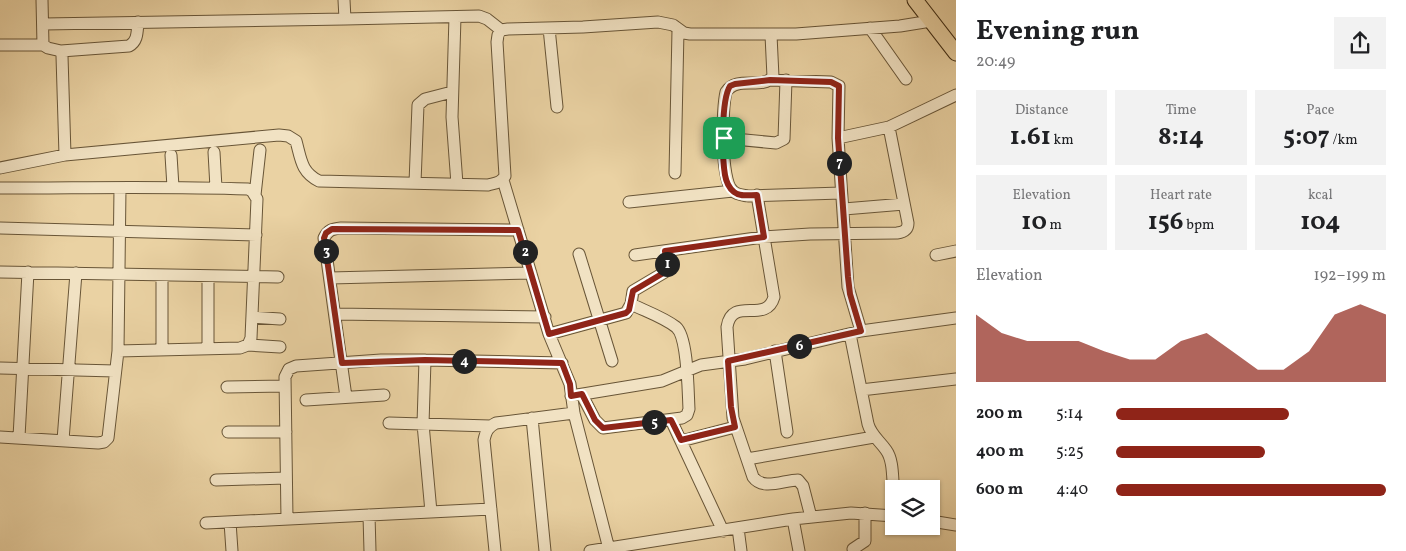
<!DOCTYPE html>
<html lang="en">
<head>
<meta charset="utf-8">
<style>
	body { margin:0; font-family:Vollkorn,serif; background:#f2f2f2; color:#202124; height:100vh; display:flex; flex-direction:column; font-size:19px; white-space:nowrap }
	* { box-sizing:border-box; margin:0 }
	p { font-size:16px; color:#757577 }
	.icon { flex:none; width:28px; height:28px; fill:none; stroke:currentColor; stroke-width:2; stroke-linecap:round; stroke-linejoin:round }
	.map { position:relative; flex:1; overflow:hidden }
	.sheet { display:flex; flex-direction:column; background:#fff; width:450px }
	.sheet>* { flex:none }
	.fabs { position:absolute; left:885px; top:480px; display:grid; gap:10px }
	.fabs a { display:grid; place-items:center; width:55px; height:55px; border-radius:0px; background:#fff; box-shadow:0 1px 4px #0004; font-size:25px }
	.pin { position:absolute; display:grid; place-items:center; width:42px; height:42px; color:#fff; margin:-21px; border-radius:10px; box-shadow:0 2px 8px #0006 }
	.km { position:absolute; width:25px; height:25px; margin:-12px; border-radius:50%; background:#222; color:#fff; font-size:14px; line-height:25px; text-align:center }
	.round { display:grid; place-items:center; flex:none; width:52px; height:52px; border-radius:0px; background:#f2f2f2 }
	.head { display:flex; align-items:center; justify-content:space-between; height:85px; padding:0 20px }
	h1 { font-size:28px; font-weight:700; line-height:38px }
	.figures { display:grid; grid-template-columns:repeat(3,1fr); gap:8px; height:85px; padding:5px 20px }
	.figures div { display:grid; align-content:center; border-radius:0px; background:#f2f2f2; text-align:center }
	.figures b { font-size:25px; font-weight:700 }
	.figures small { font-size:14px; font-weight:400 }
	.figures p { font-size:14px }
	.chart { height:140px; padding:10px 20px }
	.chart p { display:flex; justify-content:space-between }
	.chart svg { width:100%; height:90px; margin-top:5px; fill:#8f2418; opacity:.7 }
	ul { padding:0 20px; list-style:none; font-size:16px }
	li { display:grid; grid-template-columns:80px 60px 1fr; align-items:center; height:38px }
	li i { height:12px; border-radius:6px; background:#8f2418 }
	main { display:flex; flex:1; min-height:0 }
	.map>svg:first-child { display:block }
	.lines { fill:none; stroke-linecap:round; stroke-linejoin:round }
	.minor-casing { stroke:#685537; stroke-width:13 }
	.highway-casing { stroke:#3d2b13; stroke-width:17 }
	.minor { stroke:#f1e2c3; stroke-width:11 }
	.highway { stroke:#ead2a3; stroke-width:15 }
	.route-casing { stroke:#fff; stroke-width:10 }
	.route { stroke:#8f2418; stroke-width:6 }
</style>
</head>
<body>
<main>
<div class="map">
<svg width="956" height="551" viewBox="0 0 956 551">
	<rect width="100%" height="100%" fill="#ead2a3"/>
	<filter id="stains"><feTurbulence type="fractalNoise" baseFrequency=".004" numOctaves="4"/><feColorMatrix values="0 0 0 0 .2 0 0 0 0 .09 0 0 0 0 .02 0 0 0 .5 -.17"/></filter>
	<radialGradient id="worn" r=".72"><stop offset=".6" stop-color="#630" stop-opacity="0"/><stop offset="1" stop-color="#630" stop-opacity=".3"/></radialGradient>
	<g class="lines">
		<g class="minor-casing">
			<path id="minor" d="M42,0L43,45L48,48L61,51L62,56L65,155
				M344,0L345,19L479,16L487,19L501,30
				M455,17L452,117L457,184
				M44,24L345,19
				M549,28L557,107
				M870,28L906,79
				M771,35L773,77C761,90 737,75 726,92C722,108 720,181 733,191C737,195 743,195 748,196L841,193
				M0,45H43
				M61,51L129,46C138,41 137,32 138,22
				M770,80L831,82L839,86L838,138L848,287L861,331
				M724,138L776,143L784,139L786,80
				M838,138L889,127L956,95
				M214,152L216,188
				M171,155L173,187
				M0,168L65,155L279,135L288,136L296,141C301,159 301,172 319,181L488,185C495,183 501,183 505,176L497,42L498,35L501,30L508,29L583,27L658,22L673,25L684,33L690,34H796L900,26L931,21
				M675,173L678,30
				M503,180L549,334L570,384L574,413L609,549
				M415,183L418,105L425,99L452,92
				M0,188C83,188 165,186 248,189L252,191L257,199L251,338L248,345L240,348L118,351
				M255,195L260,150
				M757,195L774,297C766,325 732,295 727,327L733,418L753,477C763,491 784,480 798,480L803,486L811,517
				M629,202L733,191
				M844,209L904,204
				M0,228L256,235
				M579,254L612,361
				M635,255L763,237L810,234L897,233C904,232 908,230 908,223L889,127
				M936,255L956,251
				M0,272L278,277
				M162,275V349
				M330,278L531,273
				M335,314L545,317
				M252,317L280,319
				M549,334L626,313L631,304L633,291L665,272L667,266L665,251
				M850,334L868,424C871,435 879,440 886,450C894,461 892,479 894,493
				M248,345L280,347
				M208,348V276
				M775,351L787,432
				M425,360L423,424L431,512
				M0,368L115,371
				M227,387L285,386
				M861,390L956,379
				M582,395L595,420L603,428L682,418L687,415L689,409C688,392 688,337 676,327C663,317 645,311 631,304
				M571,396L662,381L701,365L745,359L861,331L956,318
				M346,397L324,238C328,230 332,229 341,228L518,230
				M306,400L384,395
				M532,418L545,551
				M671,420L723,531
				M389,423L490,426
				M228,432H286
				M0,437L98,443L104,442L108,438L118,351L120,188
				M19,437L28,272
				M63,440L76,273
				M681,441L735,427
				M747,459L874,437
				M216,480L286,478
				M369,515L370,551
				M287,519L285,377L289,369L296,366L381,360H425L562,363
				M793,519L799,551
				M931,521L956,525
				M230,522L232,551
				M206,523L491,509
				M738,528L741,551
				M853,549L865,541V513
				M495,551L484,440C486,431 488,427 496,423L574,413
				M590,551L793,519L851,513L894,516"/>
		</g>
		<g class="highway-casing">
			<path id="highway" d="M915,0L956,53"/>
		</g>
		<use href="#minor" class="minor"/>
		<use href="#highway" class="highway"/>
	</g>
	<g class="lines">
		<g class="route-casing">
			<path id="route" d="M770,80L831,82L839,86L838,138L848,277L850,294L861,331L728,361L731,407L735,427L681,440L671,420L603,428L595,420L582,394L571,396L570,384L562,363L425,360L342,363L324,238L326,233L332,229L518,230L549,334L626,313L629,310L633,291L665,272L667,266L665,251L764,237L757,195C749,195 740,197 734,192C729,188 726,181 725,175C722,157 721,100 730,86L735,84Z"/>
		</g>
		<use href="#route" class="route"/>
	</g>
	<rect width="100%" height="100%" filter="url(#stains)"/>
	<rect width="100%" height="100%" fill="url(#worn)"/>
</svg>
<div class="fabs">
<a><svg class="icon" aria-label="layers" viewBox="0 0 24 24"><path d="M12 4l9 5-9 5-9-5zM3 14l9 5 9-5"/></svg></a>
</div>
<div class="pin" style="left:724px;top:138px;background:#1e9e55"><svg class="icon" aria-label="arrive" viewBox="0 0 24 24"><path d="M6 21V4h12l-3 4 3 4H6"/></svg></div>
<b class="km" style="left:667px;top:264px">1</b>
<b class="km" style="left:525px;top:252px">2</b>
<b class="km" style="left:326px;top:251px">3</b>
<b class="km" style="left:464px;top:361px">4</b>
<b class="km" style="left:654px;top:422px">5</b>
<b class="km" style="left:799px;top:346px">6</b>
<b class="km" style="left:839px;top:163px">7</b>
</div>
<section class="sheet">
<div class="head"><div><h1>Evening run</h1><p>20:49</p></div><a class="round"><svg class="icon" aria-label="share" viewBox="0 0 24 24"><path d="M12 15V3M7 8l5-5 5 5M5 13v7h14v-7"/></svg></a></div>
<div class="figures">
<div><p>Distance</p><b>1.61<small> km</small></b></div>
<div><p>Time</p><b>8:14</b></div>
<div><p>Pace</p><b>5:07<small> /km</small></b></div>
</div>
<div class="figures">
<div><p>Elevation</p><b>10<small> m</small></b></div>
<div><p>Heart rate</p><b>156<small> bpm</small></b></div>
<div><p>kcal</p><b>104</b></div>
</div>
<div class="chart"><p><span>Elevation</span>192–199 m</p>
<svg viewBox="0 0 160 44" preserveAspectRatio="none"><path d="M0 44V11L10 20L20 24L30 24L40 24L50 29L60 33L70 33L80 24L90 20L100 29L110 38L120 38L130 29L140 11L150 6L160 11V44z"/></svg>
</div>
<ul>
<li><b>200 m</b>5:14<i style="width:64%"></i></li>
<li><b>400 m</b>5:25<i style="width:55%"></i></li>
<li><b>600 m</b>4:40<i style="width:100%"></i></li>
</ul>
</section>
</main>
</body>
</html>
